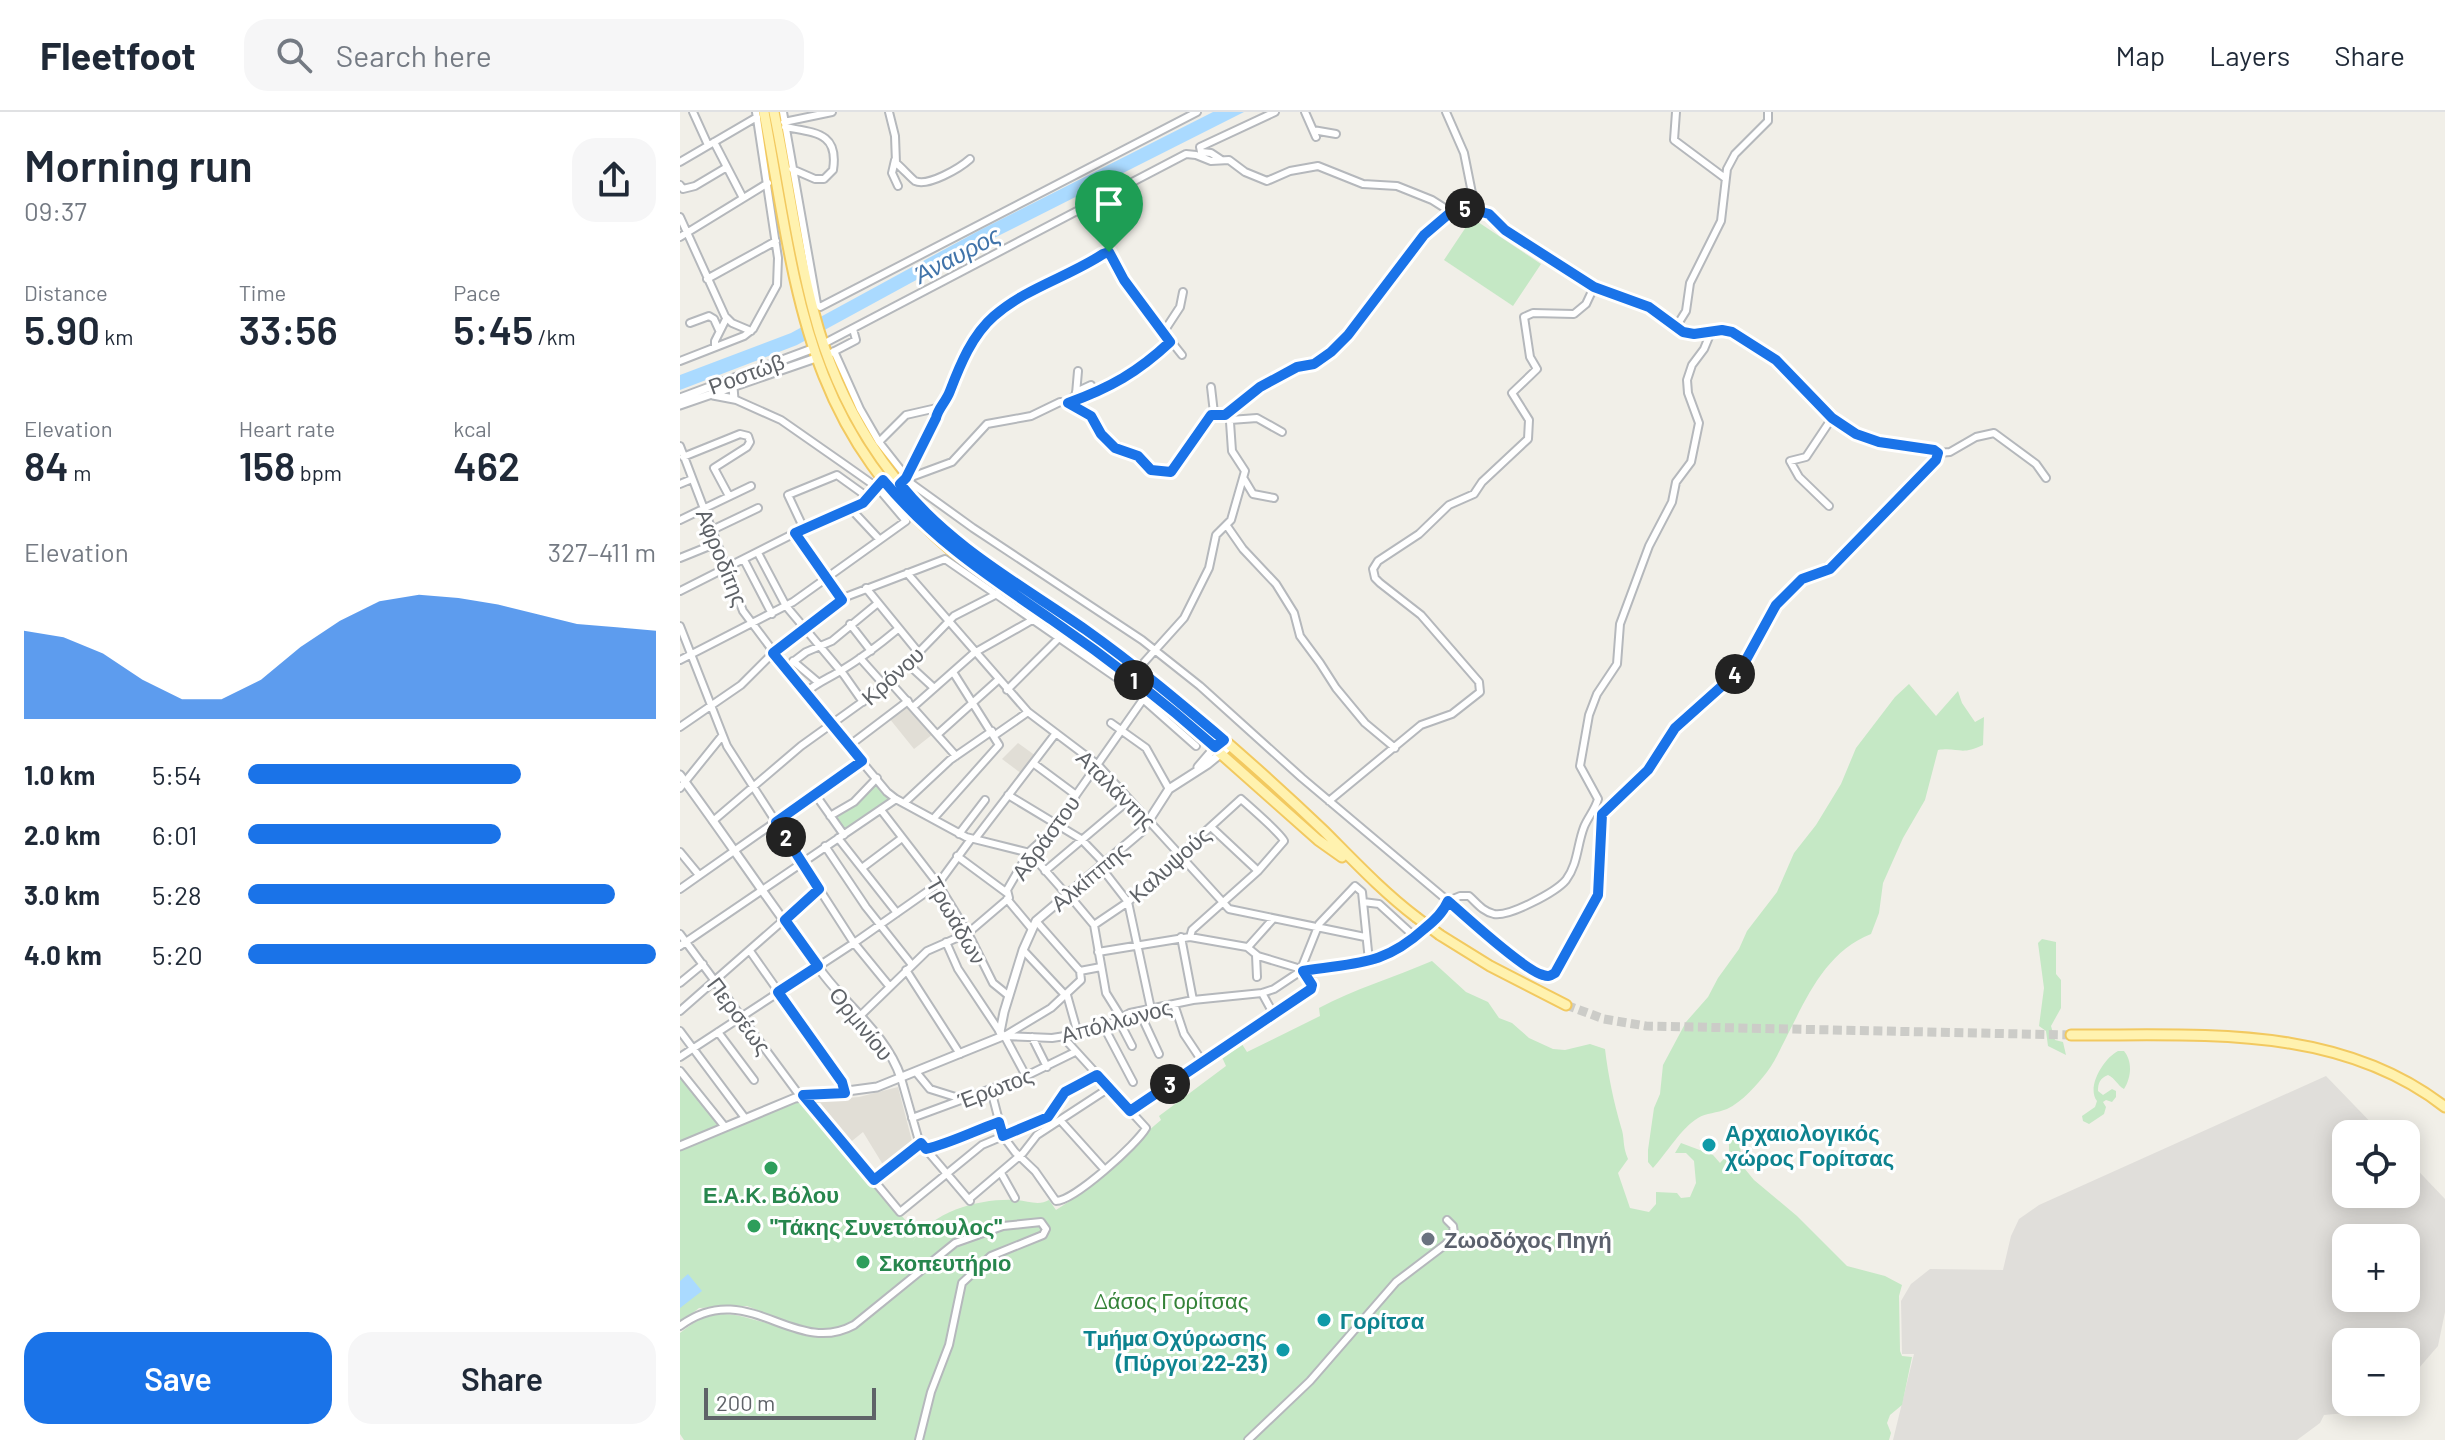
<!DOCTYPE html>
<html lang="en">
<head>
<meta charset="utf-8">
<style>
	body { margin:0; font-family:Barlow,sans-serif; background:#f6f6f7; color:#1f2937; height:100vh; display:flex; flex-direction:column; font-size:30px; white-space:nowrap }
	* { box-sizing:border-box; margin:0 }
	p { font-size:26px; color:#747a83 }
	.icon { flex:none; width:44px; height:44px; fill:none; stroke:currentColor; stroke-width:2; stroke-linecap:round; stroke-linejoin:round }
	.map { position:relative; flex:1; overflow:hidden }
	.details { display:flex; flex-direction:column; background:#fff; width:680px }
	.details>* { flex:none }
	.buttons { position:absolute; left:1652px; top:1008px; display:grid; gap:16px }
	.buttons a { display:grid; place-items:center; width:88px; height:88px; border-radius:16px; background:#fff; box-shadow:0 4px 20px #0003; font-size:40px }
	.scale { position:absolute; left:24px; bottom:20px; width:172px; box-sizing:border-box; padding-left:8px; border:4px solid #5f6368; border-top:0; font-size:22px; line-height:28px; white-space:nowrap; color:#5f6368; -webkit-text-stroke:6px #fff; paint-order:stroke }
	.pin { position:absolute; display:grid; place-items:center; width:68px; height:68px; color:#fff; margin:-82px -34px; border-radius:50% 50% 50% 0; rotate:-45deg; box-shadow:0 0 8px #0007 }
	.pin .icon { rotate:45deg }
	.km { position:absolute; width:40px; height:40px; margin:-20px; border-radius:50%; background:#222; color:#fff; font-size:22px; line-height:40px; text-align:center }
	.round { display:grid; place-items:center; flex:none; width:84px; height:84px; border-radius:24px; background:#f6f6f7 }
	.headline { display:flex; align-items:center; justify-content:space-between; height:136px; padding:0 24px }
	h1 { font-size:44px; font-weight:600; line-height:60px }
	.stats { display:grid; grid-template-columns:repeat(3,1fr); gap:12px; height:136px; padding:8px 24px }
	.stats div { display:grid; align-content:center }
	.stats b { font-size:40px; font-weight:600 }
	.stats small { font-size:22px; font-weight:400 }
	.stats p { font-size:22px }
	.chart { height:224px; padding:16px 24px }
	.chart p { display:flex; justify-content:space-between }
	.chart svg { width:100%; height:144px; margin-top:8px; fill:#1a73e8; opacity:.7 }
	.button { display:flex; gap:16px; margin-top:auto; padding:16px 24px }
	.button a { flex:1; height:92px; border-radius:24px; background:#1a73e8; color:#fff; font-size:32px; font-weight:600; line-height:92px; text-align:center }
	.button a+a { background:#f6f6f7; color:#1f2937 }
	ul { padding:0 24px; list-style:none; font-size:26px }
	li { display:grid; grid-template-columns:128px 96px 1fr; align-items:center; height:60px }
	li i { height:20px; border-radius:10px; background:#1a73e8 }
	header { display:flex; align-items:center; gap:48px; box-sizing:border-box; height:112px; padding:0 40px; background:#fff; border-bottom:2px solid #e0e1e3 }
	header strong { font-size:38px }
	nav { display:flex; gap:44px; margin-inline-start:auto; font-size:28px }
	.search { width:560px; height:72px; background:#f6f6f7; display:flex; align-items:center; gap:20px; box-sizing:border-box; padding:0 28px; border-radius:24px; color:#747a83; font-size:30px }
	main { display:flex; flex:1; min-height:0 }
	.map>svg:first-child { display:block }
	.industrial { fill:#e0deda; fill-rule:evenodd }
	.education { fill:#e1ded6 }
	.green { fill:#c5e8c5 }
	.water { fill:#aadaff }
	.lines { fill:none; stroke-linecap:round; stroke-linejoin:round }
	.primary-tunnel { stroke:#ccccc8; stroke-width:9; stroke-dasharray:9 4.5; stroke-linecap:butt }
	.minor-casing { stroke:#b5b8bc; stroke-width:10 }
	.tertiary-casing { stroke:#b5b8bc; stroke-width:11 }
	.primary-casing { stroke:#f2c960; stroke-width:13 }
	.minor { stroke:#fff; stroke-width:6 }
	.tertiary { stroke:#fff; stroke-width:7 }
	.primary { stroke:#fff2af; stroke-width:9 }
	.primary-bridge-casing { stroke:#f2c960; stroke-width:13; stroke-linecap:butt }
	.primary-bridge { stroke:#fff2af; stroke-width:9 }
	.route-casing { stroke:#fff; stroke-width:16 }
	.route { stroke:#1a73e8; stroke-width:10 }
	.culture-dot { fill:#0f9aa8; stroke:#fff; stroke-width:3 }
	.leisure-dot { fill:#2e9e5b; stroke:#fff; stroke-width:3 }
	.worship-dot { fill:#6b7280; stroke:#fff; stroke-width:3 }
	.labels { text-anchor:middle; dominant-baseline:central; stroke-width:6; stroke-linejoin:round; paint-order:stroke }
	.street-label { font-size:22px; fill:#5f6368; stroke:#fff }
	.culture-label { font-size:22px; font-weight:bold; fill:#0d838f; stroke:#fff; text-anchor:start }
	.leisure-label { font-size:22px; font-weight:bold; fill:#27864d; stroke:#fff; text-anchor:start }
	.worship-label { font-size:22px; font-weight:bold; fill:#5b616d; stroke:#fff; text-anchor:start }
	.park-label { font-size:22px; fill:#348238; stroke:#fff }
	.water-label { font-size:24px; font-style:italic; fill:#4174aa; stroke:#fff }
</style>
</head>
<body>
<header>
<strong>Fleetfoot</strong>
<div class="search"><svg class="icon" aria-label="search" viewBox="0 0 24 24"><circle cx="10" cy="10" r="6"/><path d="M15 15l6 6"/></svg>Search here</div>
<nav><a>Map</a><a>Layers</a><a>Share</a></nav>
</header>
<main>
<section class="details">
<div class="headline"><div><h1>Morning run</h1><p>09:37</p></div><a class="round"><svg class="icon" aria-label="share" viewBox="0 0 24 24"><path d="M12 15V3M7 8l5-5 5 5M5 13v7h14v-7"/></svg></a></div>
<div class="stats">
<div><p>Distance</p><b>5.90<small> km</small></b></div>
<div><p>Time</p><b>33:56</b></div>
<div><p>Pace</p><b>5:45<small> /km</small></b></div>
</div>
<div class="stats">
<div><p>Elevation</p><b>84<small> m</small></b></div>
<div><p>Heart rate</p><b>158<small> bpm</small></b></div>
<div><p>kcal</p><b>462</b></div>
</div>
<div class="chart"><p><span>Elevation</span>327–411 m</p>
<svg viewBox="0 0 160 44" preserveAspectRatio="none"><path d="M0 44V17L10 19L20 24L30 32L40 38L50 38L60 32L70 22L80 14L90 8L100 6L110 7L120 9L130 12L140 15L150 16L160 17V44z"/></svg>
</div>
<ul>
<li><b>1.0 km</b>5:54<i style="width:67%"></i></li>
<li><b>2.0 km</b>6:01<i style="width:62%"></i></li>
<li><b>3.0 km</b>5:28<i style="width:90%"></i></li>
<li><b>4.0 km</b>5:20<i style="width:100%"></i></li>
</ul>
<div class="button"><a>Save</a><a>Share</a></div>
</section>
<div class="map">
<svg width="1765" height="1328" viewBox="0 0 1765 1328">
	<rect width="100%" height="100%" fill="#f1efe8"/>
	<path class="industrial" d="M1646,964L1702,1022H1666V1082H1726V1046L1765,1087V1200L1758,1234L1732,1264L1726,1268V1230H1666V1290H1693L1666,1301L1644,1303L1640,1311L1617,1328H1213L1234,1242H1222L1221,1189L1231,1172L1250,1157L1323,1158L1331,1124L1339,1107L1359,1093ZM1666,1126H1726V1186H1666Z"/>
	<path class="education" d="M227,593L253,622L234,637L209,606Z
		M338,631L356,644L342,662L322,647Z
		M218,975L232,1029L230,1036L205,1056L183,1020L167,1033L130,989L179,985Z"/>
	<path class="green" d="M792,106L861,152L833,194L764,148Z
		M1229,572L1256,604L1278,579L1282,591L1295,610L1304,605L1303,633C1280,644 1279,635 1258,638L1245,688L1223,726L1203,771L1199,801L1191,822C1145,840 1126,887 1105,928C1099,939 1095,950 1087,960C1077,973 1062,990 1047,997C1037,1001 1026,1001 1018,1006C1002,1015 986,1042 973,1056L968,1050V1038L974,996L980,982L983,953L1006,910L1028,885L1038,866L1059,837L1067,819L1097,780L1114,741L1136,713L1161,672L1176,636L1215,585Z
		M196,672L211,689L165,720L155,705L177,691Z
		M1362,827L1376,830V862L1381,868V896L1371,914L1375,928L1383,930L1386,943L1368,934L1366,919L1359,914L1364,876L1358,831Z
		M752,849L786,880L808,890L819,906L832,911L849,926L873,937L885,938L910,932L925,937C928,963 934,991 941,1015C945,1026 942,1034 948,1047L938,1061L950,1096L969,1100L976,1092V1080L997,1081L1001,1086L1010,1085L1016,1071L1014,1049L1006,1041H995L1001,1031L1033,1043L1040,1051L1049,1041V1030L1046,1025L1057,1019L1061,1026L1060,1051L1074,1068L1117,1104L1167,1154L1205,1164L1222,1173L1219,1184L1220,1239L1222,1244L1232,1245L1222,1293L1210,1303L1207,1311L1211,1321L1209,1328H4L0,1322V1221C31,1195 47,1200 83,1210C93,1213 104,1214 114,1217C129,1222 136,1227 150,1220L135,1221L67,1194L19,1196L0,1211V961L46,1018L122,985L237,1122L233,1129C255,1098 301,1086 337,1088C348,1089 359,1094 369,1088L376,1098C416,1074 446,1037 481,1008L479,1004L546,954L540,941L560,929L567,940L640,904L639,896C674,877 715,865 752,849Z
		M1438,939H1444C1453,950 1451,966 1444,977C1437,973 1436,967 1428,963C1420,966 1418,971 1418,979L1423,983L1432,977L1436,979V985L1432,990L1426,988L1423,990L1426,995L1424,1002L1409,1012L1403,1009L1402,1004L1415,995L1417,989C1406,975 1424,946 1438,939Z"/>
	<path class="water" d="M533,0H564L306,130L117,233L0,278V263L111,221L300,118Z
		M8,1162L22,1179L0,1196V1169Z"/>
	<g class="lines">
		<path class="primary-tunnel" d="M886,893L924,907L966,914L1391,923"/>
		<g class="minor-casing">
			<path id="minor" d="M13,0L28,33
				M103,0L137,192L140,195L517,0
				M209,0L215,24L216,51C220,54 233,68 235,69C248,75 280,56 290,47
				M625,0L636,25
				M766,0L784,41L795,96
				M996,0L994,28L1045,66
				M104,10L152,0
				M105,15C135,21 159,20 153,58L144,67H135L112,57
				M633,18L656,22
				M34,30L63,86
				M540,47L531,41L521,40L520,35L595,0
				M215,48L212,61L218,74
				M0,50L77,5
				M0,73L3,77L15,74L47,55
				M0,105L45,204L52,211L71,219
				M0,125L88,71
				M429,140L434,110L430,81
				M27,167L96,129
				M10,211L29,204L34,207L39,218
				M996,215L1006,199L1010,171L1041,109L1047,57L1055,42L1088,9V0
				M483,221L500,195L503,180
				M143,232L506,42L516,43L531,49L549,48L565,60L587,69L610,59L638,54L683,72L717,74L752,88L771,100
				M35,235V229L46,207
				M154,239L180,297L199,330L232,372L293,416L462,528L520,574L622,666L768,789L760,802L743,818L721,836L705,844L621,859L594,877L582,881L513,888L450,901L424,915L398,922L372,926L323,924
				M151,241L176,228L173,217
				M0,249L64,224L73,217L97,173L98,146L76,0
				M531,275L534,301
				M396,280L411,273
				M391,288L396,282L398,259
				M388,291C431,275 457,262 490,230
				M545,303L580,275L617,255L634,252L651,240L710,170L744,123L771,100L795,96L809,102L825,118L914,175L969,195L1003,220L1014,222L1042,218L1052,220L1096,248L1152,306L1176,322L1193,328L1249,337L1257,341L1255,349L1150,457L1122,467L1096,493L1061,557L995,616L968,658L924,700L920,715L921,753L918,783L881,854L869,864C847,862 787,806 768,789L780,784H789C797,791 802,799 814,802C829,805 876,780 886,768C898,752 897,733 904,715C908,705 915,698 918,687L900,654L909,603L917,582L937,552L940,512L969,434L992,390L996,370L1011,350L1019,311L1008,281L1007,268L1012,253L1024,237L1031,220
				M550,308L577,306L602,320
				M199,330L226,303L261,295L286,240L312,205L357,176L429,140L456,185L502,243
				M0,334L63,499L123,579L207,680L216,687L286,725L350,741L387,783
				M1258,341L1270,340L1296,325L1314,321L1356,352L1366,366
				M3,345L60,322L68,324L70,330L67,335L34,356L49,384
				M226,366L256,306L257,298
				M226,367L272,350L307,312L351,304L380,290L388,291L411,304L421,322L433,334L458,344L473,359L491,360L531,303L538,301L547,305L550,310L552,339L565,359L551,408L536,423L529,456L504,506L459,556
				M564,367L573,382L594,386
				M0,372L12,367
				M1149,394L1119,365L1110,349L1126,345L1152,306
				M171,397L199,427
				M0,408L71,374
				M547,414L563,437L596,472L614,501L620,524L640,551L656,576L685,611L715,636
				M124,417L108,383L157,363L189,386
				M32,418L78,396
				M115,421L162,488
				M78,441L106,494L164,563L183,590
				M0,446L37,431
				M64,448L92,502
				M227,461L348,600L418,653L549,797L685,825
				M186,476L239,541
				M0,479L115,421L183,391L200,373
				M170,512L191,539
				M0,514L47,634L174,831L210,875
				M180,546L205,574
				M0,548L113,490L226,409L198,376L164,352L101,308L54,287
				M113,549L139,571
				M229,553L254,576
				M105,556L126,540L152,529L198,491
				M210,570L276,644
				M327,578L380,525
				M125,581C136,571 149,566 162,558C182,546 200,532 218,517
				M233,595L294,541L354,507
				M431,611L466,636L489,677
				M0,615L61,573L93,541L168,484L265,447L447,573L516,634
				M258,622L318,568
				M315,623L348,600
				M170,633L228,589
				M353,651L396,683
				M0,676L42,624
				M135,682L164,723
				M328,683L401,727L424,751
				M649,689L741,613L772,602L800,580L799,570L741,503L700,471L695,466L693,457L698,449L739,422L769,393L794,382L802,370L848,327L849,308L832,281L857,257L850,245L844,205L853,201L894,202L906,192L914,175
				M224,691L270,648L312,619
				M201,698L258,772L288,821L313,871L329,884
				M150,704L174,690L197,666
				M254,706L319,633L273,560
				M33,709L121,634L210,570L274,504L317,482
				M531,715L578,759
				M279,722L305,688
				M158,726L217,801
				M295,727L376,621
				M145,734L186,795L232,853
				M0,740L19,763
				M277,744L327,781
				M420,754L448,790L471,897
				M182,756L222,726
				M365,759L449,688
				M0,777L182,649
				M388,782L414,813L426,881L441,905
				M327,787L352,817
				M683,790L699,792L735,825
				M356,809L400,859
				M414,813L448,790L561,687C569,694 601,722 604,729L578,759L512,818L510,825
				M0,822L120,984
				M501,825L513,888
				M266,830L278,857L320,920
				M0,834L216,687
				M568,835L593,807
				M343,838L386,884
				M70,839L162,970L165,981
				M418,840L510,825L567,835L578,844L621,857L632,873L631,877L556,925L450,999
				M576,843L577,865
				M621,857L639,812L675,774L682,780L689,849
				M226,858L280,942
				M0,871L23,852
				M582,881L593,901
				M387,883L398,922
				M494,892L504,922L522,949
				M0,899L139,777
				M459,899L479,942
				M180,904L247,839L288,821L329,786L327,778L349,740L380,712L396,683L464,586
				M438,907L452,934
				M424,915L453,970
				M0,919L65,1006
				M38,920L74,968
				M326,923L371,896L401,868L400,859L421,855
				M325,925L346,964
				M352,925L367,955
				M0,945L174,831L258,772L291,727
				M0,959L45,1015
				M236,960L250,977L282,987
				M221,966L239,1029L290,1089
				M311,978L323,1024L335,1040L355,1059L376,1089C394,1089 457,1032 466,1016L383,925
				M123,983L220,1100L302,1033L368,1005L385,980L417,963
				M232,1006L346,964L395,940
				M380,1008L424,1057
				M246,1037C271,1030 294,1019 319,1010
				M321,1061L335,1086
				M194,1068L241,1031
				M289,1087L343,1041L357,1023L429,976
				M0,1214C67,1164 114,1246 174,1213L275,1131L323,1114L361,1110L366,1117L363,1123L311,1144L282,1171L269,1233L251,1280L239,1328
				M568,1328L630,1269L716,1170L766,1132L774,1121L773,1114L767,1108"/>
		</g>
		<g class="tertiary-casing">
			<path id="tertiary" d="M33,283L54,287L53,275
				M0,286L132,237
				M0,293L136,246
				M518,655L536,634
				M0,663C49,729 94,798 144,863C170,897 207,924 221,966
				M0,1034L115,986L197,975L323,924L320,920L324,900L343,838L356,809L462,719L489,677L528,652L550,634"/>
		</g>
		<g class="primary-casing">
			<path id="primary" d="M84,0C117,177 123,312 270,437L478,586L638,728L662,745
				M94,0C108,67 116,135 134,201C158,293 209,376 284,435C348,485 419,523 481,575C537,621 592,669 644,719C674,749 702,779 736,805
				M760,823L810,854L886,893
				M1391,923C1519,924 1657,911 1765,995"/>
		</g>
		<use href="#minor" class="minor"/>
		<use href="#tertiary" class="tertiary"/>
		<use href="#primary" class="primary"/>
		<g class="primary-bridge-casing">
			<path id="primary-bridge" d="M736,805L760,823"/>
		</g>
		<use href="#primary-bridge" class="primary-bridge"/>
	</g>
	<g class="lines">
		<g class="route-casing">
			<path id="route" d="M787,96L809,102L825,118L914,175L969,195L1003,220L1014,222L1042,218L1052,220L1096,248L1152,306L1176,322L1199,330L1254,338L1258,341L1256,348L1150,457L1122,467L1096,493L1061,557L995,616L968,658L922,702L918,783L875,861C870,864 869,865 863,863C845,859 785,804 768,789C763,801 754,809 744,817C702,855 675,850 623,859L632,873L631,877L450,999L417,963L385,980L368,1005L323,1024L319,1010C294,1019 271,1031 246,1037L241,1031L194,1068L123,983L165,981L162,970L98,880L138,854L105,808L139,777L96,710L182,649L93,541L162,488L115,421L183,391L203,368C254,429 307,463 372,508C429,547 483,589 535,635L544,628C499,590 454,552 406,518C340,472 271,435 220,372L226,366L256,306C258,296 266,290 270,279C280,253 292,223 314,204C346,176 388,165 423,142L429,140L444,168L490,230C458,260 430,276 388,291L411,304L421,322L435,336L458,344L471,358L491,360L531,303H545L580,275L617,255L634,252L651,240L668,223L744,123L771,100Z"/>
		</g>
		<use href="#route" class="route"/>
	</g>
	<g class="culture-dot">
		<circle cx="1029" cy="1033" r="8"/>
		<circle cx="644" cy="1208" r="8"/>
		<circle cx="603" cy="1238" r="8"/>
	</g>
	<g class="leisure-dot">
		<circle cx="91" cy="1056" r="8"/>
		<circle cx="74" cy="1114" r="8"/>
		<circle cx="183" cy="1150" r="8"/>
	</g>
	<circle class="worship-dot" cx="748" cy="1127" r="8"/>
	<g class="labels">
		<g class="street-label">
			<text transform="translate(66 261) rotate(-20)">Ροστώβ</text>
			<text transform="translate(43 445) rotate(68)">Αφροδίτης</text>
			<text transform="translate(212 563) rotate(-42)">Κρόνου</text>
			<text transform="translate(437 677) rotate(45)">Αταλάντης</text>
			<text transform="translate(365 725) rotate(-54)">Αδράστου</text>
			<text transform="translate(489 752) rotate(-42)">Καλυψούς</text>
			<text transform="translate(409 764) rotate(-40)">Αλκίππης</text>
			<text transform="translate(277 808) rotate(60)">Τρωάδων</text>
			<text transform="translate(60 903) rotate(53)">Περσέως</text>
			<text transform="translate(436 908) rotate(-15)">Απόλλωνος</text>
			<text transform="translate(182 911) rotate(51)">Ορμινίου</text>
			<text transform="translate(315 975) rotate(-21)">Έρωτος</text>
		</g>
		<g class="culture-label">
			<text x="1045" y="1020">Αρχαιολογικός<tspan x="1045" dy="25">χώρος Γορίτσας</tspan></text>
			<text x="660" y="1208">Γορίτσα</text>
			<text x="587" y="1225" text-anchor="end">Τμήμα Οχύρωσης<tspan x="587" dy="25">(Πύργοι 22-23)</tspan></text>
		</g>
		<g class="leisure-label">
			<text x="91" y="1082" text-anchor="middle">Ε.Α.Κ. Βόλου</text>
			<text x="90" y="1114">"Τάκης Συνετόπουλος"</text>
			<text x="199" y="1150">Σκοπευτήριο</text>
		</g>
		<g class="worship-label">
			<text x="764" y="1127">Ζωοδόχος Πηγή</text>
		</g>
		<g class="park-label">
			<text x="491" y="1188">Δάσος Γορίτσας</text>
		</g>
		<g class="water-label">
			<text transform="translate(277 142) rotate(-28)">Άναυρος</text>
		</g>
	</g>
</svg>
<div class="buttons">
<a><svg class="icon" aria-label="locate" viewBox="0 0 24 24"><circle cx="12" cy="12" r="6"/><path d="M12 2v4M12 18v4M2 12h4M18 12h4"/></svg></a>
<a>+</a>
<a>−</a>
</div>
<div class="scale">200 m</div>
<div class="pin" style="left:429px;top:140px;background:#1e9e55"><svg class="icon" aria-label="arrive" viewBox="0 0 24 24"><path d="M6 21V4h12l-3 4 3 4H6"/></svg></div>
<b class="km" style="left:454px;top:568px">1</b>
<b class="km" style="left:106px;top:725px">2</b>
<b class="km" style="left:490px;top:972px">3</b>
<b class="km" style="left:1055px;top:562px">4</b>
<b class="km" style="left:785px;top:96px">5</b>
</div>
</main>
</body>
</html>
